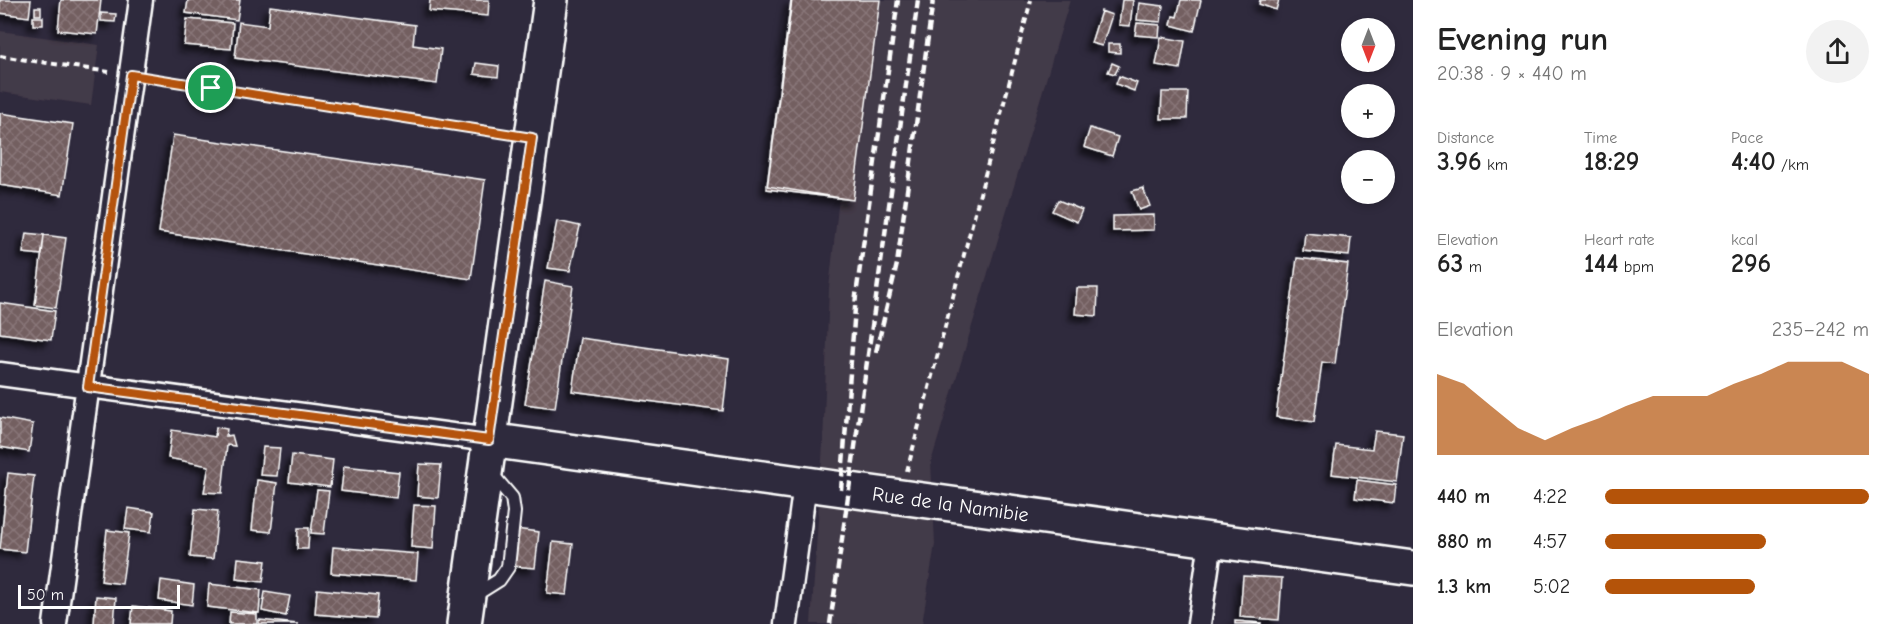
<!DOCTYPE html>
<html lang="en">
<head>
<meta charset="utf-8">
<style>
	body { margin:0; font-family:"Comic Neue",sans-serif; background:#f2f2f2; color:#222; height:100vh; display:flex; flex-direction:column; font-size:22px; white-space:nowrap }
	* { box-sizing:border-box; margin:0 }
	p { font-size:20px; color:#767676 }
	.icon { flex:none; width:33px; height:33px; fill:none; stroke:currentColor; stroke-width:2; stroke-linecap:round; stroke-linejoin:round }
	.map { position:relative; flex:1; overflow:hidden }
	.details { display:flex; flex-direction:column; background:#fff; width:480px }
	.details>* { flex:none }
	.needle { width:39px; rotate:180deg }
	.fabs { position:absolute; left:1341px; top:18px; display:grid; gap:12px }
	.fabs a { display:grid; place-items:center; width:54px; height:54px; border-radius:50%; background:#fff; box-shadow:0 3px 9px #0003; font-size:30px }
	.scale { position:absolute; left:18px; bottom:15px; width:162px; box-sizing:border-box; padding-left:6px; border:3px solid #fff; border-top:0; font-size:16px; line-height:21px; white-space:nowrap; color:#fff; -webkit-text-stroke:4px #2f2a3d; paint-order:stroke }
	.pin { position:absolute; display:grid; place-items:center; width:51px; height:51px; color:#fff; margin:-26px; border:3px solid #fff; border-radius:50%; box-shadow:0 2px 6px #0007 }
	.round { display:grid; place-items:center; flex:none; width:63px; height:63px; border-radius:32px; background:#f2f2f2 }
	.overview { display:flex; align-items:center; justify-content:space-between; height:102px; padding:0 24px }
	h1 { font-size:33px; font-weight:700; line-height:45px }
	.figures { display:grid; grid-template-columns:repeat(3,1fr); gap:9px; height:102px; padding:6px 24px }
	.figures div { display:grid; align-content:center }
	.figures b { font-size:26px; font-weight:700 }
	.figures small { font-size:16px; font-weight:400 }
	.figures p { font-size:16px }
	.chart { height:168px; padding:12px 24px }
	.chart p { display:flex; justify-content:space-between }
	.chart svg { width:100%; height:108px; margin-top:6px; fill:#b45309; opacity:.7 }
	ul { padding:0 24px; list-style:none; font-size:20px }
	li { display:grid; grid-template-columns:96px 72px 1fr; align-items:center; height:45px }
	li i { height:15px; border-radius:8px; background:#b45309 }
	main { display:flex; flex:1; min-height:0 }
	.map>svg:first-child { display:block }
	.built { fill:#433a48 }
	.building { fill:url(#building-cross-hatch); stroke:#fff; stroke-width:1.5; filter:url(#shadow) }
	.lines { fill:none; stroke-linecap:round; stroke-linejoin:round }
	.lane-casing { stroke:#fff; stroke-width:16 }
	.street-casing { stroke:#fff; stroke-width:27 }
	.secondary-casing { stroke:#fff; stroke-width:38 }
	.path { stroke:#fff; stroke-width:4; stroke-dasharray:6 4.5; stroke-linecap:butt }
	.lane { stroke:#2f2a3d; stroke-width:12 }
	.street { stroke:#2f2a3d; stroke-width:22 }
	.secondary { stroke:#2f2a3d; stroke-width:33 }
	.rail { stroke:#fff; stroke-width:4.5; stroke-dasharray:9 4.5; stroke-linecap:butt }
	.route-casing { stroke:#fff; stroke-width:12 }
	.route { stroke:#b45309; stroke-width:8 }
	.labels { text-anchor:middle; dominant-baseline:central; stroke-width:4.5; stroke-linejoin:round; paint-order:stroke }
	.street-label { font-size:20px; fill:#fff; stroke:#2f2a3d }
</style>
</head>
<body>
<main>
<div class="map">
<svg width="1413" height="624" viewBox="0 0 1413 624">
	<defs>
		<pattern id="building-cross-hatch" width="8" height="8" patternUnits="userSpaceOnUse" patternTransform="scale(1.5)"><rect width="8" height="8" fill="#735e60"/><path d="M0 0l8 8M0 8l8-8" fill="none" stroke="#887678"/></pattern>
		<filter id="shadow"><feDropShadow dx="-5.5" dy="5.5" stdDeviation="3" flood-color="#0009"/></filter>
	</defs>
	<rect width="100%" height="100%" fill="#2f2a3d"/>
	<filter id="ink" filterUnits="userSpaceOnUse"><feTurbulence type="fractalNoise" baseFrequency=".0167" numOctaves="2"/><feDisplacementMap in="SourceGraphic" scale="12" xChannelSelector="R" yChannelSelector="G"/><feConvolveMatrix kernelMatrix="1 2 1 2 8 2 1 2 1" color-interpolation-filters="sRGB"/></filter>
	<g filter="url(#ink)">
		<path class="built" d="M880,0H1070L931,462L935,544L922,624H811L823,444L829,288L839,198L853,200Z
			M0,31L99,45L91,105L0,92Z"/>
		<path class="building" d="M0,0H31L29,17L0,13Z
			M61,0H101L97,34L58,30Z
			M188,0H240L237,20L186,13Z
			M430,0H489L488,16L429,11Z
			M791,0H880L853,200L767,186Z
			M792,0H880L853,200L767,189Z
			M1122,0H1133L1130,26L1119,25Z
			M1181,0H1201L1194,31L1171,25L1173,16L1177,17Z
			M1260,0H1279L1276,10L1259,4Z
			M1139,3L1163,6L1161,22L1137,20Z
			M270,6L415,25L413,45L441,49L437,84L235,58L239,22L268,26Z
			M35,7H41V15H35Z
			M1101,11L1112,15L1102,46L1091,43Z
			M101,13L116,14L115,22L101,21Z
			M33,17H43V25H33Z
			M187,19L233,23L231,49L184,45Z
			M1137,23L1160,25L1159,37L1135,35Z
			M1161,37L1185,41L1180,69L1156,65Z
			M1108,44H1120V53L1108,52Z
			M476,63L499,66L498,77L474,74Z
			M1112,63L1119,66L1115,74L1108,72Z
			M1119,76L1137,83L1134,91L1116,84Z
			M1162,92H1188L1187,119H1161Z
			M0,113L73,124L62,195L0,185Z
			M1090,128L1118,137L1112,156L1084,147Z
			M173,135L485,180L471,279L159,232Z
			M1143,188L1150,206L1139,210L1132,191Z
			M1058,200L1082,210L1077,222L1052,211Z
			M1154,215V230L1113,231V216Z
			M557,221L580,226L570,271L548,268Z
			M26,233L44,235L42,255L23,253Z
			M1305,233L1351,238L1349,256L1303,251Z
			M44,235L66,238L56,308L35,305Z
			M1297,258L1348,264L1335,364L1322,362L1314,422L1276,417Z
			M545,281L573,286L555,408L525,404Z
			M1077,288H1098L1097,316L1075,314Z
			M0,303L55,311L51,340L0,333Z
			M580,338L729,359L723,411L572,391Z
			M0,418L33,424L29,452L0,447Z
			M216,427L227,429L226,436L232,435L235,446L227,445L222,493L204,492L209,466L168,458L172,430L215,437Z
			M1375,431L1403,434L1397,482L1332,474L1336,445L1372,449Z
			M263,447L280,448L277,476L260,475Z
			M292,455L333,460L330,487L289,482Z
			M419,464L441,465L438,498L417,496Z
			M344,466L399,472L396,498L341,491Z
			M8,473L34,476L25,552L0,549Z
			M257,480L277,483L271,532L252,530Z
			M1357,480L1396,485L1394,503L1355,498Z
			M317,490L329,491L324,534L311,533Z
			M414,505L436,506L433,549L411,547Z
			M128,508L154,512L151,532L125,529Z
			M195,509L218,511L213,559L190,557Z
			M298,528H309L308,549H297Z
			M515,529L539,532L535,568L512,566Z
			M107,530L129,533L122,584L101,581Z
			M553,542L573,544L567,595L547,593Z
			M333,547L418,554L416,580L331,573Z
			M238,558L266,561L263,582L236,579Z
			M1243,576L1282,578L1279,620L1240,617Z
			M161,580L194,585L192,605L159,600Z
			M209,584L261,590L259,613L207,607Z
			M317,589L378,595L376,619L315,614Z
			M265,592L290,596L286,616L262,611Z
			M96,596L116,598L114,624H94Z
			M133,606L171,611L170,624H131Z
			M230,612L257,614V624H229Z
			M259,620L298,624H259Z
			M1235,621L1261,623V624H1235Z"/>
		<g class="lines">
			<g class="lane-casing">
				<path id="lane" d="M472,597L499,580L508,567L514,512L512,498L490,472"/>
			</g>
			<g class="street-casing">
				<path id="street" d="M0,374L489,440
					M55,624L141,0
					M786,624L805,484
					M1199,624L1211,541"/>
			</g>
			<g class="secondary-casing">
				<g id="secondary">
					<path id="s1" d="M489,440L1413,568"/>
					<path d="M464,624L551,0"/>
				</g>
			</g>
			<path class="path" d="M0,56L109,72
				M152,78L506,134
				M907,471L1031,0"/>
			<use href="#lane" class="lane"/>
			<use href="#street" class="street"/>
			<use href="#secondary" class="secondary"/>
			<path class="rail" d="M876,352L897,264L933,0
				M841,490L856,295L898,0
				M830,624L918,0"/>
		</g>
	</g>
	<g class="lines" filter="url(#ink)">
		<g class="route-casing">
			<path id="route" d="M131,75L532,138L489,440L88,387Z"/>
		</g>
		<use href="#route" class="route"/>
	</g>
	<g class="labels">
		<g class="street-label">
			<text stroke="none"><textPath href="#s1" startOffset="466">Rue de la Namibie</textPath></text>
		</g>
	</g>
</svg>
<div class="fabs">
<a><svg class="needle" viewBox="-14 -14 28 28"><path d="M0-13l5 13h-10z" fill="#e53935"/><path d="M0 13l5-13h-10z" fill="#767676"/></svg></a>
<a>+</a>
<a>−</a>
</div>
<div class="scale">50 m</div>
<div class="pin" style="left:211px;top:88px;background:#1e9e55"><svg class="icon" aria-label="arrive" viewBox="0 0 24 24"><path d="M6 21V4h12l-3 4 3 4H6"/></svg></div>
</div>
<section class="details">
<div class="overview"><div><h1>Evening run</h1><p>20:38 · 9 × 440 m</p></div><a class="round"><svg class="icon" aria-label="share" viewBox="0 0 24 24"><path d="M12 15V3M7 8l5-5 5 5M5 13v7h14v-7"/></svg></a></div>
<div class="figures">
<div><p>Distance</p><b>3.96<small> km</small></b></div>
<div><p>Time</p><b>18:29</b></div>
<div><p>Pace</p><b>4:40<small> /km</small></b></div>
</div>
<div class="figures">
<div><p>Elevation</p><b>63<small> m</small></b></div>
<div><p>Heart rate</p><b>144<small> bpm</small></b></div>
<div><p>kcal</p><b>296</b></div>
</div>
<div class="chart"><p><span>Elevation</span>235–242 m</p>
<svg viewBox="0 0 160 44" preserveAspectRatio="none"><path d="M0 44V11L10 15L20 24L30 33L40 38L50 33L60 29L70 24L80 20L90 20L100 20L110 15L120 11L130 6L140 6L150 6L160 11V44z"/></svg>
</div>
<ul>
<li><b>440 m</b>4:22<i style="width:100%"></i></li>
<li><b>880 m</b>4:57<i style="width:61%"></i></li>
<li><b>1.3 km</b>5:02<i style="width:57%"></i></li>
</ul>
</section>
</main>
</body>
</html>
